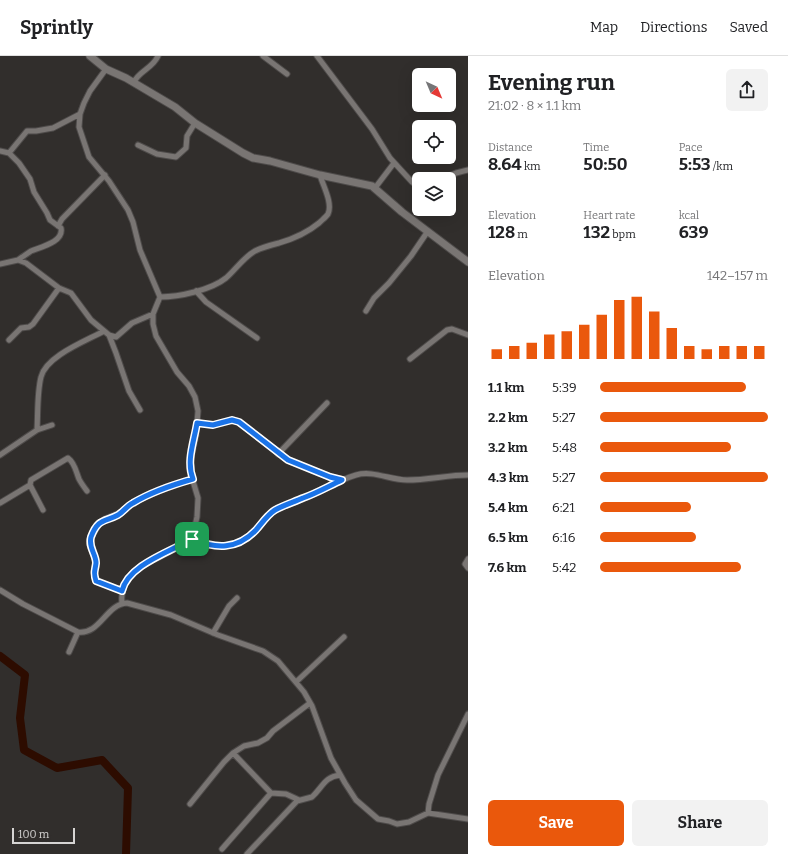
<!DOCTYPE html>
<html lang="en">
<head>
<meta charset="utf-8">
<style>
	body { margin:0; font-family:Bitter,serif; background:#f2f2f2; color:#202124; height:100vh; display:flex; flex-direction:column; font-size:15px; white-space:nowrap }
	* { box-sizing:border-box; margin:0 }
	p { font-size:13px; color:#757577 }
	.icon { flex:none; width:22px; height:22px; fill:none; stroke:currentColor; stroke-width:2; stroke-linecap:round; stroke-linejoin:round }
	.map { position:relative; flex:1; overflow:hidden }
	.details { display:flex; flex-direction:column; background:#fff; width:320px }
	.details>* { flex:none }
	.needle { width:26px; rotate:136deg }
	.fabs { position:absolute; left:412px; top:12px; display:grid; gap:8px }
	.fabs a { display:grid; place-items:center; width:44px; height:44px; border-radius:6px; background:#fff; box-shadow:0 4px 16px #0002; font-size:20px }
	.scale { position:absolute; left:12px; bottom:10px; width:63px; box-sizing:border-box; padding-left:4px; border:2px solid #d6d4d3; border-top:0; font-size:11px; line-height:14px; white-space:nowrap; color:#d6d4d3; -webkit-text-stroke:3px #312e2c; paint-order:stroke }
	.pin { position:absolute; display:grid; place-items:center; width:34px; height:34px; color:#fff; margin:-17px; border-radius:8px; box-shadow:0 2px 6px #0006 }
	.round { display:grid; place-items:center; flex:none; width:42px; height:42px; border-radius:6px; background:#f2f2f2 }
	.head { display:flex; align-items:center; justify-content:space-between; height:68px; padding:0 20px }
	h1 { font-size:22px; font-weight:700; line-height:30px }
	.figures { display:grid; grid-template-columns:repeat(3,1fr); gap:6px; height:68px; padding:4px 20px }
	.figures div { display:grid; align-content:center }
	.figures b { font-size:17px; font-weight:700 }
	.figures small { font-size:11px; font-weight:400 }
	.figures p { font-size:11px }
	.chart { height:112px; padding:8px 20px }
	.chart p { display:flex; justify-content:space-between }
	.chart svg { width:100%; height:72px; margin-top:4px; stroke:#ea580c; stroke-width:6 }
	.primary-button { display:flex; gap:8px; margin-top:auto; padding:8px 20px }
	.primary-button a { flex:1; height:46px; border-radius:6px; background:#ea580c; color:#fff; font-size:16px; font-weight:700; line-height:46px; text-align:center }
	.primary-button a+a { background:#f2f2f2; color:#202124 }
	ul { padding:0 20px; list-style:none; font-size:13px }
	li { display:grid; grid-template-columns:64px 48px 1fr; align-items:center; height:30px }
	li i { height:10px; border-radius:5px; background:#ea580c }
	header { display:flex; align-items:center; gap:24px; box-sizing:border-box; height:56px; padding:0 20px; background:#fff; border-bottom:1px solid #e0e0e0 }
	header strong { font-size:19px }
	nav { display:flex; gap:22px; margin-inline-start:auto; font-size:14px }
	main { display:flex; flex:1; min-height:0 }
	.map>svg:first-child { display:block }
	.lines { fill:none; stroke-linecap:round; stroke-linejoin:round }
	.river { stroke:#2d0c00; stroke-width:8 }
	.street-casing { stroke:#4e4b4a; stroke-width:7 }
	.secondary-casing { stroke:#4e4b4a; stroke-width:9 }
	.street { stroke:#797573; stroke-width:5 }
	.secondary { stroke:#797573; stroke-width:7 }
	.route-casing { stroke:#fff; stroke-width:8 }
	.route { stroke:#1a73e8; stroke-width:5 }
</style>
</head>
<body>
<header>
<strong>Sprintly</strong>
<nav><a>Map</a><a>Directions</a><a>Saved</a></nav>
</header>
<main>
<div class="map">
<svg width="468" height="798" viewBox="0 0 468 798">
	<rect width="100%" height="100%" fill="#312e2c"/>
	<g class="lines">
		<path class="river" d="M0,600L25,619L20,662L24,694L57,712L102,704L128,732L126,798"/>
		<g class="street-casing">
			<path id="street" d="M263,0L287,18
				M317,0L372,73L390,102L412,126L419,131
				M106,13L90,35L84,47L80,58L79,71L89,101L109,125L128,154L133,166L140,194L160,241L153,258V268L156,280L177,316L189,330L195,341L198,355L196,379L190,406V415L198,442L197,461L192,483
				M134,26C139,15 153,12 158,0
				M138,89L157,98L176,101L186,92L187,80L195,67
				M0,95L9,97L19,107L30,123L34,136L47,157L50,164L61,172C64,186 41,191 31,195C27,198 22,201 18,204
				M9,97L27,75H36L53,72L80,58
				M442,123L456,117L468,114
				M375,132L394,107
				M58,170L62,163L105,119
				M0,208L18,204L26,207L59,232L71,237L91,264L109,279L116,281L132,267L153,258
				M196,235L206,246L257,282
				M160,241C179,241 211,234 226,222C236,213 244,201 255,195C263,191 271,189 279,187C293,183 308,176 319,167C322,164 326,161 328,158C333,147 323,130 320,119
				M366,255L374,242L389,227L411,200L428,175
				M109,279L116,297L129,335L140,354
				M9,284L21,272L29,271L33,268L59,232
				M410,303L447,274L452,273L468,279
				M197,367L213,369L232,364L237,365L288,404L330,421L342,424
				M37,374C38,357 37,337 41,321C46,300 86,285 104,275
				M278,398L327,347
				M0,399L37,374L52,369
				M30,429L43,454
				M0,447L30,429L31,424L68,402C75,407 76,416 79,423C81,427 84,431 87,435
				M468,503L465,508L468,512
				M0,534L23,548L78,576C100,579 106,548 127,547L171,559L218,579L263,595L278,605L304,636L312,650L331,702L345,727L356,744L378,763L389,765L397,768L409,766L428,757L468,763
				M122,535L96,525L94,517L96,506L90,489L92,480L99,468L105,463L122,456L129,449L136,445L169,430L193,423
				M122,547C119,520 140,510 161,500C171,495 182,489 192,483C216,493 237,494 256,474C262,467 267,459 275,454C284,449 296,446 306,441C322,434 339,424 356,419C373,414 390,424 407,424C428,424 448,419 468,419
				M213,577L229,550L237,542
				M69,596L78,576
				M296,626L344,581
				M233,697L271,737L286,738L299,744
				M190,748L224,706L233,697L244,690L258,687L267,682L273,675L310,647
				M428,757L429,748L438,719L468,658
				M222,793L271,737
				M247,798L297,745L312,741C323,731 324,721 340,719"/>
		</g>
		<g class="secondary-casing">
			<path id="secondary" d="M90,0L106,13L126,22L175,51L195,67L243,97L253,102L270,105L320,119L372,130L402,156L468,206"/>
		</g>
		<use href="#street" class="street"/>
		<use href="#secondary" class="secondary"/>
	</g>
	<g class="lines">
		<g class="route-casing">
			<path id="route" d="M232,364L239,366L288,404L330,421L342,424C329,430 317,437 303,442C294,446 284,449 275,454C268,458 262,467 256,474C237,494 216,493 192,483C170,496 128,509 122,535L96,525C93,516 95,516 96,507C96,498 88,491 91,481C98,462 105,466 118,459C124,455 127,450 133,447C151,436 172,429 193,423C186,405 194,386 197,367L213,369Z"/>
		</g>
		<use href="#route" class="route"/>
	</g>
</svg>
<div class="fabs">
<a><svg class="needle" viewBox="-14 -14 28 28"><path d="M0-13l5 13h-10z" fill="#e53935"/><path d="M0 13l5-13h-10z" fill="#757577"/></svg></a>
<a><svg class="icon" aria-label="locate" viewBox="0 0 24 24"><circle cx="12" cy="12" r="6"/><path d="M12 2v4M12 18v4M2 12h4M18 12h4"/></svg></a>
<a><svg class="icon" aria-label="layers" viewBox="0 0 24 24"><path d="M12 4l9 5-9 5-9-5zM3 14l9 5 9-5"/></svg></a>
</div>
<div class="scale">100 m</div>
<div class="pin" style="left:192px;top:483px;background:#1e9e55"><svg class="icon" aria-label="arrive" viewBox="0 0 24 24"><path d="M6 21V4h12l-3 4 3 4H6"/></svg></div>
</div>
<section class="details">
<div class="head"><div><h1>Evening run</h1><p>21:02 · 8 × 1.1 km</p></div><a class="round"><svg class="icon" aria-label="share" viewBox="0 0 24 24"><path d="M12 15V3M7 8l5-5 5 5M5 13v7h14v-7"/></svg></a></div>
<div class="figures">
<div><p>Distance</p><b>8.64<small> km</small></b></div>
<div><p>Time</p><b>50:50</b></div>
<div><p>Pace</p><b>5:53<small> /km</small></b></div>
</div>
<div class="figures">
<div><p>Elevation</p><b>128<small> m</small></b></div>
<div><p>Heart rate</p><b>132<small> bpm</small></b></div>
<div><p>kcal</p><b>639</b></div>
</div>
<div class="chart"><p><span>Elevation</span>142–157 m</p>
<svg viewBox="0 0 160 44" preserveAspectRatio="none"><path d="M5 44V38M15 44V36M25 44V34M35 44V29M45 44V27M55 44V23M65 44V17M75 44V8M85 44V6M95 44V15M105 44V25M115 44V36M125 44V38M135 44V36M145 44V36M155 44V36"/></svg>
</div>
<ul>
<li><b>1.1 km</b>5:39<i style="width:87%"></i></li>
<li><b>2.2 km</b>5:27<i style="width:100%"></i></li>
<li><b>3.2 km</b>5:48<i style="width:78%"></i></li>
<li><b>4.3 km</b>5:27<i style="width:100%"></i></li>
<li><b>5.4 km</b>6:21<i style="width:54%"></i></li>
<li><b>6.5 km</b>6:16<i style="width:57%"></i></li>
<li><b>7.6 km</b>5:42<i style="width:84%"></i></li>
</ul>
<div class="primary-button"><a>Save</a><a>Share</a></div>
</section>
</main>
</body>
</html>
